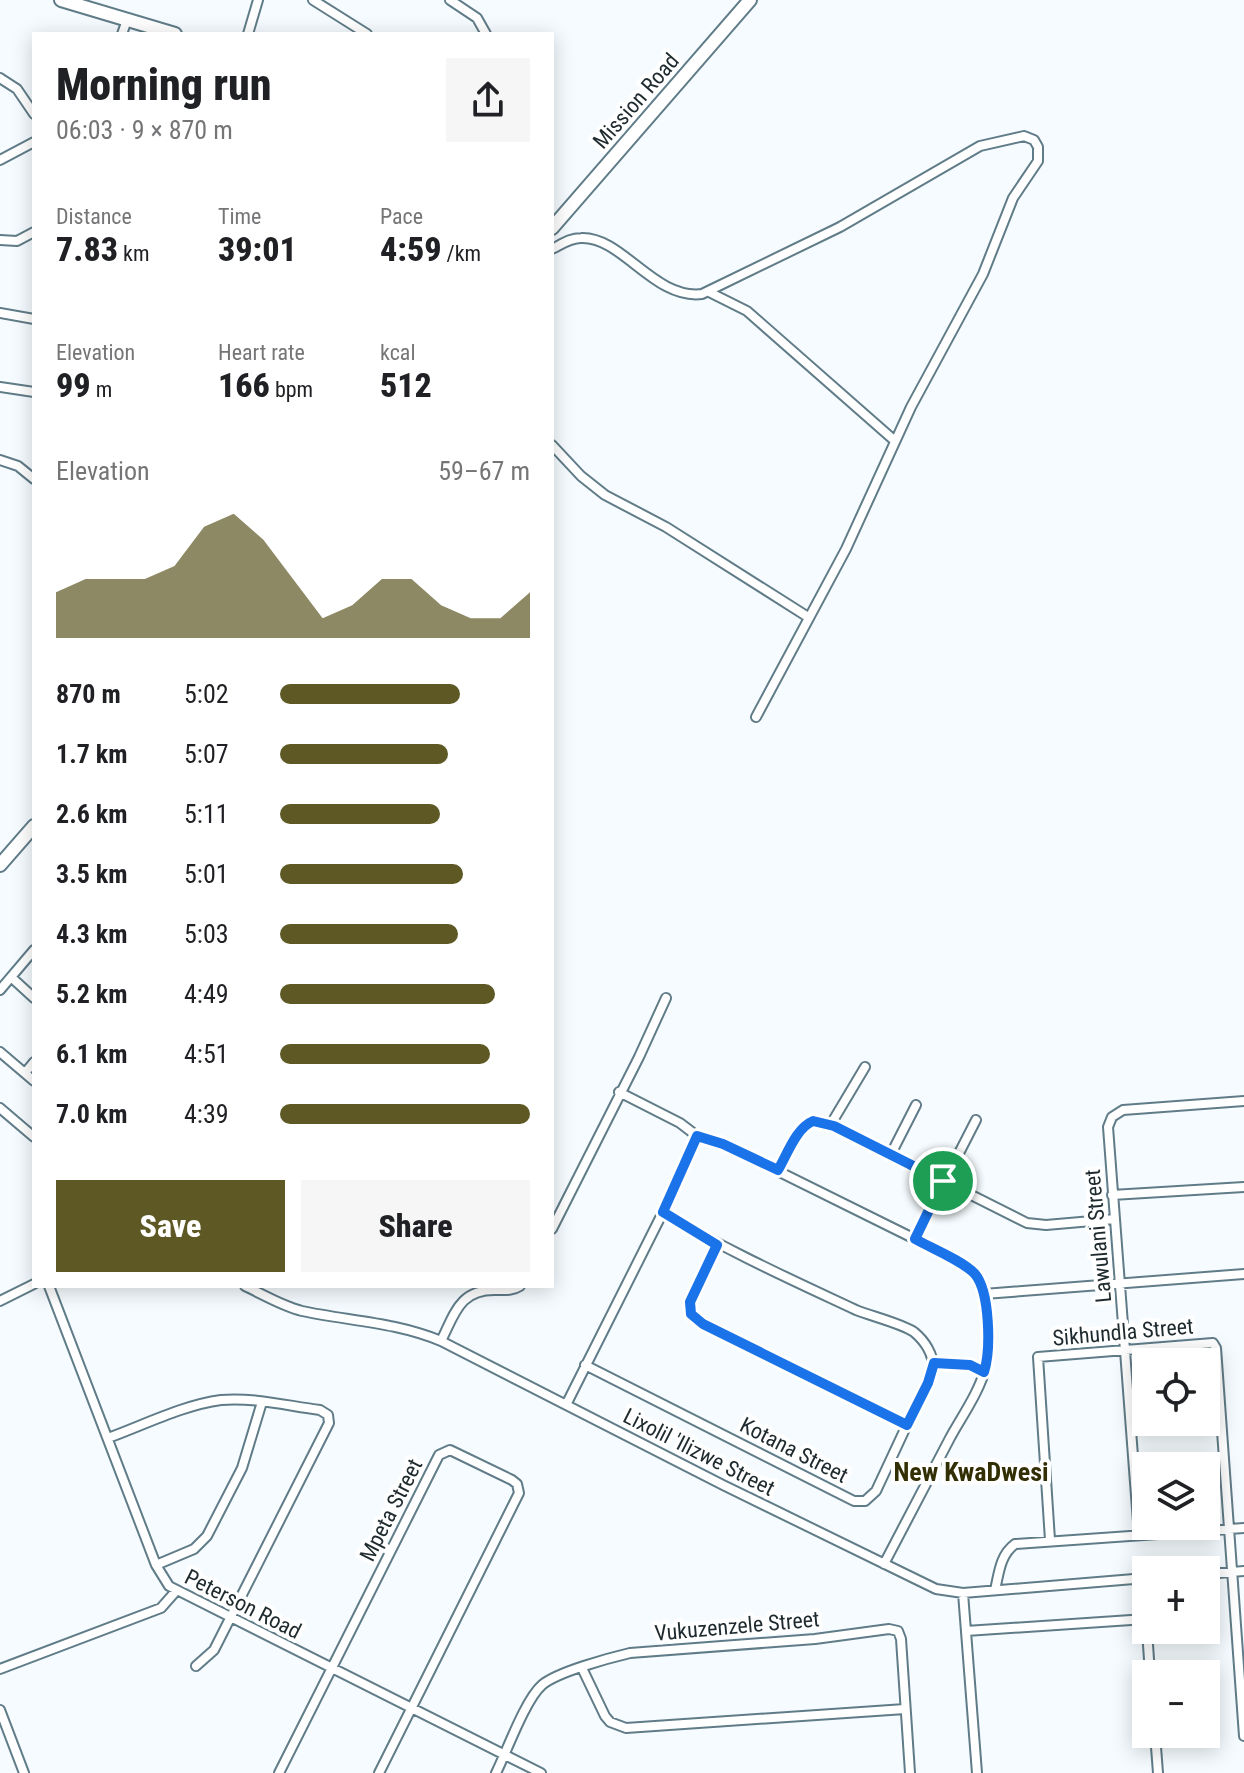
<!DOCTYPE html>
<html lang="en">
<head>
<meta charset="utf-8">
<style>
	body { margin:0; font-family:"Roboto Condensed",sans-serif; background:#f6f6f6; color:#202124; height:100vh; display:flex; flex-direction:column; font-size:30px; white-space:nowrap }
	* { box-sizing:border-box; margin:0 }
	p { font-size:26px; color:#757577 }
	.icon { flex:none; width:44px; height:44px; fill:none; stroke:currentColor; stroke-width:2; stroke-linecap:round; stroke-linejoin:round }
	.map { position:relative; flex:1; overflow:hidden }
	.details { position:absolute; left:32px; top:32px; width:522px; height:1256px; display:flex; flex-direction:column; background:#fff; border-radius:0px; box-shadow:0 4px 20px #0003 }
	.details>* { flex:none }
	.fabs { position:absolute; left:1132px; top:1348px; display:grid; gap:16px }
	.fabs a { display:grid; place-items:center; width:88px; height:88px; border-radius:0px; background:#fff; box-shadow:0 4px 20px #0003; font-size:40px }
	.pin { position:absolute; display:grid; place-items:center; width:68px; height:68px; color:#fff; margin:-34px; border:4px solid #fff; border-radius:50%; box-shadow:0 2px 8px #0007 }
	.round { display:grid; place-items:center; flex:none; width:84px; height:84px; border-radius:0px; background:#f6f6f6 }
	.head { display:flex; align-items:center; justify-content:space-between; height:136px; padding:0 24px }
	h1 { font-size:44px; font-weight:800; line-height:60px }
	.metrics { display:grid; grid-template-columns:repeat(3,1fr); gap:12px; height:136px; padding:8px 24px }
	.metrics div { display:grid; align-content:center }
	.metrics b { font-size:34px; font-weight:800 }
	.metrics small { font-size:22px; font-weight:400 }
	.metrics p { font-size:22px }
	.chart { height:224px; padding:16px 24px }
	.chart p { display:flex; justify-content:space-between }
	.chart svg { width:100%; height:144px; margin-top:8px; fill:#5d5824; opacity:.7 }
	.cta { display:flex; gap:16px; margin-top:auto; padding:16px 24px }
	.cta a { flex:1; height:92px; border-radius:0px; background:#5d5824; color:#fff; font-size:32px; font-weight:800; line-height:92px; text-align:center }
	.cta a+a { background:#f6f6f6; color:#202124 }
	ul { padding:0 24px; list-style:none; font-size:26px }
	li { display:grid; grid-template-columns:128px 96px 1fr; align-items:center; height:60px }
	li i { height:20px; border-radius:10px; background:#5d5824 }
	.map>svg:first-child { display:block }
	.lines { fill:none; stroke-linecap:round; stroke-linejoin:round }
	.street-casing { stroke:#607c88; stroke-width:12 }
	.secondary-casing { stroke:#607c88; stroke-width:16 }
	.street { stroke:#fff; stroke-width:8 }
	.secondary { stroke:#fff; stroke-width:12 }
	.route-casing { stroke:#fff; stroke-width:16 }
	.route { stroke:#1a73e8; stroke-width:10 }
	.labels { text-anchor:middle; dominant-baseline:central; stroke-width:8; stroke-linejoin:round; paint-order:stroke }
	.street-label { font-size:22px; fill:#1e2a2e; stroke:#fff }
	.quarter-label { font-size:26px; font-weight:bold; fill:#332f04; stroke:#fff }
</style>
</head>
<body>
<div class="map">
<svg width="1244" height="1773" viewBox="0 0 1244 1773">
	<rect width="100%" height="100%" fill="#f5fbfe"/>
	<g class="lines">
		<g class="street-casing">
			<path id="street" d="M313,0L367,34
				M450,0L477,18L486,34
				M122,34L127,20
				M248,34L258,0
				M0,78L17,89L34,114
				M0,160L34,142
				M0,240L17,241L34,232
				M552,249C562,244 570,238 581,238C622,236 654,300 702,294L840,227L980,146L1024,136L1034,140L1038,147V161L1013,198L983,274L911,407L846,549L756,717
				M709,292L747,311L895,441
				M0,313L34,319
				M0,387L34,392
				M552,445L581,476L605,495L666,527L808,617
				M0,460L18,466L34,479
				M11,977L34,998
				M0,990L34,950
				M0,1052L34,1081
				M25,1073L34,1062
				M619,1092L680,1123L697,1136L723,1144L915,1239L972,1271C988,1291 992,1342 986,1366C980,1391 962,1416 950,1438C928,1480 906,1522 884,1564
				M0,1108L34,1137
				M831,1124L865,1067
				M891,1154L916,1105
				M778,1170L805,1124L819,1121L834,1126L1027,1223L1046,1225L1115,1219
				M1112,1195L1244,1187
				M552,1229L639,1057L666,998
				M915,1239L976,1120
				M717,1245L690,1302L693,1317L907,1425
				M49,1286L156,1565L169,1586L541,1773
				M245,1286C264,1295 282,1306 302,1311C349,1321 395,1322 441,1341L723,1485L936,1589L963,1593L1146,1578
				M984,1294L1244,1274
				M0,1301L34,1284
				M441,1341C455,1313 460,1289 496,1290C506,1290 512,1291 520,1286
				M934,1363L970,1365L984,1372
				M585,1365L854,1501H865L876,1491L933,1369C934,1355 925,1341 914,1332C903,1324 871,1316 856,1310C790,1279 725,1250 663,1212
				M566,1405L663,1212L697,1136
				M108,1438C144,1425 183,1405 221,1400C253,1397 288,1406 320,1410L328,1415L329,1423L214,1650L196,1666
				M1139,1535L1108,1127L1112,1117L1123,1110L1244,1101
				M1050,1540L1038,1357L1213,1343L1216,1348L1244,1736
				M156,1565L194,1549L207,1536L242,1468L262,1402
				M1206,1574L1244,1571
				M995,1590C999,1573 1000,1555 1015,1544L1244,1528
				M963,1593L977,1773
				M1147,1630L1150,1674
				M966,1631L1146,1619
				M582,1668L605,1716L610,1722L626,1728L905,1709
				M0,1669L161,1608L176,1591
				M0,1710L24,1773
				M1155,1734L1158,1773
				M279,1773L439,1455L450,1450L512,1480L517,1484L519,1493L379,1773
				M496,1773C507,1751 525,1700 542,1685C557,1672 609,1658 630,1653L815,1639L889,1629L898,1631L901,1639L910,1773"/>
		</g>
		<g class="secondary-casing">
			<path id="secondary" d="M61,0L175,34
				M552,228L750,0
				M0,865L34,826"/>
		</g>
		<use href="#street" class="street"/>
		<use href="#secondary" class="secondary"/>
	</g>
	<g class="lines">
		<g class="route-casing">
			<path id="route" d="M813,1121L834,1126L943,1181L915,1239C931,1248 963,1261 975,1274C990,1292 991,1350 984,1372L970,1365L934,1363L928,1383L907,1425L703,1324L691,1314L690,1302L717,1245L663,1212L697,1136L723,1144L778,1170C787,1155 796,1128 813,1121Z"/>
		</g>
		<use href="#route" class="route"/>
	</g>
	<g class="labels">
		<g class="street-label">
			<text transform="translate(636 101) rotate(-49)">Mission Road</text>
			<text transform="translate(1098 1236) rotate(-95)">Lawulani Street</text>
			<text transform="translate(1123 1332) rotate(-5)">Sikhundla Street</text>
			<text transform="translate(794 1450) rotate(27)">Kotana Street</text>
			<text transform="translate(699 1452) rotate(27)">Lixolil 'Ilizwe Street</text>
			<text transform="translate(391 1510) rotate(-63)">Mpeta Street</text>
			<text transform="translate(243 1604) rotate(27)">Peterson Road</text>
			<text transform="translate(737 1626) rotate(-5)">Vukuzenzele Street</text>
		</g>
		<g class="quarter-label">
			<text x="971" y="1472">New KwaDwesi</text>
		</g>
	</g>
</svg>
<div class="fabs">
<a><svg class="icon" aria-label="locate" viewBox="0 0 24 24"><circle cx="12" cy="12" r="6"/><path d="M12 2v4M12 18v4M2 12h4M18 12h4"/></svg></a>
<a><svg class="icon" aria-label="layers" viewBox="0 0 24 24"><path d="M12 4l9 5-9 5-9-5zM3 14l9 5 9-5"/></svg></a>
<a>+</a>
<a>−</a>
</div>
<div class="pin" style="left:943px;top:1181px;background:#1e9e55"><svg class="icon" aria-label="arrive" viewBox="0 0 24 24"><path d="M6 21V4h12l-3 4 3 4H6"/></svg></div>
<section class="details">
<div class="head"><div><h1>Morning run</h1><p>06:03 · 9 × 870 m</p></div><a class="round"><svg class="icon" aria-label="share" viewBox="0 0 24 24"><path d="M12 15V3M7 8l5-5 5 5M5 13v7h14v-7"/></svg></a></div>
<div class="metrics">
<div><p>Distance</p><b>7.83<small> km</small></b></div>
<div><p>Time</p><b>39:01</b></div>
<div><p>Pace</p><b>4:59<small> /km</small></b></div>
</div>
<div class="metrics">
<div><p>Elevation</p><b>99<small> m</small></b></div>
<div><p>Heart rate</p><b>166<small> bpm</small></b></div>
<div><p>kcal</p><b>512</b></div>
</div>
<div class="chart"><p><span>Elevation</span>59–67 m</p>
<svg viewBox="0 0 160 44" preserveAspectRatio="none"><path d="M0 44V30L10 26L20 26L30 26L40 22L50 10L60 6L70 14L80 26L90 38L100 34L110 26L120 26L130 34L140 38L150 38L160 30V44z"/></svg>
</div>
<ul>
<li><b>870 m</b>5:02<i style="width:72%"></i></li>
<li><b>1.7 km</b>5:07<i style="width:67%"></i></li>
<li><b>2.6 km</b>5:11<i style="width:64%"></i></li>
<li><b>3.5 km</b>5:01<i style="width:73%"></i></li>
<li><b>4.3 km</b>5:03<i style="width:71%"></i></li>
<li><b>5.2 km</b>4:49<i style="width:86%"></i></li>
<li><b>6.1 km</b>4:51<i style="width:84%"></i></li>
<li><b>7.0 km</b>4:39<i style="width:100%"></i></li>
</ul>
<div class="cta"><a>Save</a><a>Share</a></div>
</section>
</div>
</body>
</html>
